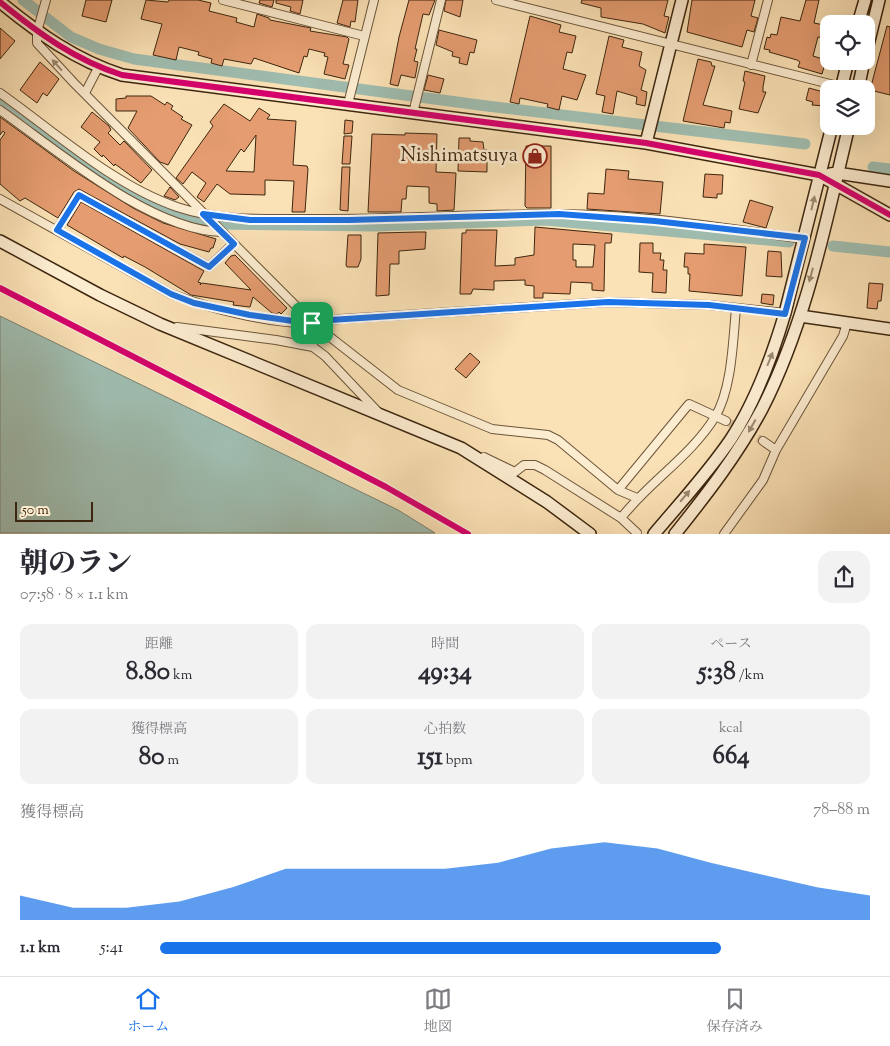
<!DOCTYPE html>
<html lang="ja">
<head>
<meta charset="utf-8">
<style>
	body { margin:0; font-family:"Sorts Mill Goudy","Noto Serif JP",serif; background:#f2f2f3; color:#2b2b33; height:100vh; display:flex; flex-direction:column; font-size:19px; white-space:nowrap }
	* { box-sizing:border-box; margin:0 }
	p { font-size:16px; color:#7c7c81 }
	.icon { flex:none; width:28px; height:28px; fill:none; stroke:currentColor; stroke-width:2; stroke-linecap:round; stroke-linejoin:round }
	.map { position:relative; height:534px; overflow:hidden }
	.details { display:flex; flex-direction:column; background:#fff; flex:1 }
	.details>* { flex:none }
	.controls { position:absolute; left:820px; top:15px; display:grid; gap:10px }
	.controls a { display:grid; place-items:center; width:55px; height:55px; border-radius:10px; background:#fff; box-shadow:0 5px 20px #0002; font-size:25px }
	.scale { position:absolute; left:15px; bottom:12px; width:78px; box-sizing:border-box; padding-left:5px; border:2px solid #3d260f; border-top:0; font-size:14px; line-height:18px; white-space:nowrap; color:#3d260f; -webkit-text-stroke:4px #fcecd0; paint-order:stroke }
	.pin { position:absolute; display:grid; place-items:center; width:42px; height:42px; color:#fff; margin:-21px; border-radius:10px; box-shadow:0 2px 8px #0006 }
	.round { display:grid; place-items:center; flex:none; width:52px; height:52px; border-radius:15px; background:#f2f2f3 }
	.overview { display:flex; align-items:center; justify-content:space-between; height:85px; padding:0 20px }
	h1 { font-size:28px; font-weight:800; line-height:38px }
	.figures { display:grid; grid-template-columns:repeat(3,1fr); gap:8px; height:85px; padding:5px 20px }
	.figures div { display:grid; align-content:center; border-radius:12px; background:#f2f2f3; text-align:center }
	.figures b { font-size:25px; font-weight:800 }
	.figures small { font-size:14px; font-weight:400 }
	.figures p { font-size:14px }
	.chart { height:140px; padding:10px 20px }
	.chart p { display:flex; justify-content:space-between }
	.chart svg { width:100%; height:90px; margin-top:5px; fill:#1a73e8; opacity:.7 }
	ul { padding:0 20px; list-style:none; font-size:16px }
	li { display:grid; grid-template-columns:80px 60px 1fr; align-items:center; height:38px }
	li i { height:12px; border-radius:6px; background:#1a73e8 }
	.dock { display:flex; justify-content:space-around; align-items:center; height:70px; border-top:1px solid #e1e1e2; background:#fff; font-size:14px; color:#7c7c81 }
	.dock a { display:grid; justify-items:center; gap:2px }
	.dock .on { color:#1a73e8 }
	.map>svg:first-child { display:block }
	.water { fill:#9fbdb0; stroke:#788170 }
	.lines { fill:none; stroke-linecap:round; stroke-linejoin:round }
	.canal { stroke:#9fbdb0; stroke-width:11 }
	.building { fill:#e49c70; stroke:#3d260f; fill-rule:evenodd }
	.street-tunnel { stroke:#d5bc95; stroke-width:8; stroke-dasharray:8 4; stroke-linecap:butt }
	.street-casing { stroke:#6c5539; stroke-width:10 }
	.secondary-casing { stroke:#3d260f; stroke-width:14 }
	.street { stroke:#fcecd0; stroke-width:8 }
	.secondary { stroke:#fcecd0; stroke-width:11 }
	.cycleway-casing { stroke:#fcecd0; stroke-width:9 }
	.cycleway { stroke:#d6006c; stroke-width:6 }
	.oneway { fill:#9c8970 }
	.route-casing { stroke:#fff; stroke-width:10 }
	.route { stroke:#1a73e8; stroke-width:6 }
	.labels { text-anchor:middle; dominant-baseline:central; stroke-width:5; stroke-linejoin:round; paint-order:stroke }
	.poi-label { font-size:20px; fill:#3d260f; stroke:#fcecd0; text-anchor:end }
</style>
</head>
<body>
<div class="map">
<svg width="890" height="534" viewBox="0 0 890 534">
	<rect width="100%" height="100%" fill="#fbe2b6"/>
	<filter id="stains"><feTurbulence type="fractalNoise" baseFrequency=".004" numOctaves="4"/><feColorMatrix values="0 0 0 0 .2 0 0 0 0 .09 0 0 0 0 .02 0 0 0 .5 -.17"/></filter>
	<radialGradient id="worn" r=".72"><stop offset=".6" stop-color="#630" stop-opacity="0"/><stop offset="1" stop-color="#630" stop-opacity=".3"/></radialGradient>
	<path class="water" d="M0,316L398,510L435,533H0Z"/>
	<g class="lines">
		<path class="canal" d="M23,0L71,37L99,49L134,59L487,106L805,144
			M0,101L58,145L140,199L184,218L213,224L377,226L545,220L789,242
			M873,167L890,169
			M833,246L890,252"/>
	</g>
	<path class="building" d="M86,0H112L106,22L82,16Z
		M146,0L168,2L169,0H198L211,3L209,11L237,18L236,22L254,27L257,14L269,18L270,20L311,28L310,31L347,37L349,39L343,64L349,65L345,79L324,74L328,57L324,56L325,53L309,49L307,57L304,56L299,73L254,58L251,64L224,59L222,66L211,63L212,59L198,55L199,52L179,47L176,60L153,55L162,24L141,19Z
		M260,0H274L272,7L259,3Z
		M276,0H303L300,14L290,11L291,7L276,3Z
		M343,0H358L355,22L351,21L350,27L337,23Z
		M409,0H435L429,15L423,14L415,49H417L414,61L418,62L415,78L401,75L398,86L390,84L399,37Z
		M446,0H463L460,17L444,11Z
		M582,0H668L664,16L669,17L665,33L643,24L601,17V8L581,3Z
		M692,0H755L751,16L758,18L754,32L747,30L742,47L687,32Z
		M806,0H819L814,23L829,26V39L818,37L813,56L826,60L822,74L798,67L800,62L797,60L769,52L770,50L764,49L767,37L770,38L771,34L777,35L781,17L800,21Z
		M530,16L561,25L559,32L576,36L572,53L567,52L563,69L586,75L577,100L562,96L559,110L547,107L548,104L520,98L519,104L510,102Z
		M887,26L890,27V95L870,90Z
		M0,28L15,41L0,59Z
		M439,30L477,40L474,53L470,52L467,65L459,63L460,58L452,56L453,52L436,45Z
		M609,36L624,40L622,47L642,52L639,66L646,70L641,90L647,92L645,106L636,104L637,97L617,91L613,114L602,112L605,96L596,94Z
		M698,59L711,62L712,66H715L703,105L732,111L730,123L725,122L724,128L683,121Z
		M40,62L59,79L47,96L43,93L37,103L20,90Z
		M745,71L765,76L763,87V92H766L758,113L739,109L745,82L743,81Z
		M428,75L444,79L440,93L424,90Z
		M809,88L827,93L824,106L812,105L813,102L806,100Z
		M126,96H151L165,105L167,102L173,106L171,109L183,117L181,119L192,125L168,165L160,162L128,128L137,111H116V99L126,98Z
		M224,104L250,121L259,108L270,115L267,119L296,121L293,165L307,166L308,169L305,212H292L294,181L265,180V195L230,194L217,184L204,202L197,197L206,183L192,172L183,184L176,178L213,126L210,122ZM256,135L254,172L226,171L241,149L244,152Z
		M92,112L109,126L111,130L108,133L120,145L124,141L152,170L141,183L115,164L114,166L103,155L102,157L94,149L100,142L81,127Z
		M0,117L74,171L133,208L163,223L216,239L213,248H211L209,252L180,244L79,189L74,192L58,218L25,198L20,201L0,184V140L5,133L3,131L0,135Z
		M345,120L353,121L352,133L344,134Z
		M405,133L437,134L436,172L456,173L454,210L437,211V204L429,203V187L407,186L406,199H402L401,212H368L372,134L405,135Z
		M344,136H352L350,164H342Z
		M459,138H470V141L483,142L484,150H487V172L458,171Z
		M526,146H551V208H527L525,206Z
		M342,167H350L348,211L340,210Z
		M606,169L629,171L628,179L663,182L660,214L587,209L588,193L604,194Z
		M705,174L723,175L722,194H717V198L703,197Z
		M170,187L179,197L175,200L164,196Z
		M750,200L773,207L766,228L743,222Z
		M81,202L204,271L198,282L201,283L200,285L202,283L251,290L225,263L231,256L235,255L287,308L281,314L279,312L277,314L272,313L253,297L250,307L233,305L234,302L191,295L145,267L124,256L123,258L67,225Z
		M535,227L612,234L611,243H605L604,291L592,290V283L571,282L570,294L543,293V298H534V286L525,285V280L494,281V290L473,289L471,294H460L462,233H466V230H497L495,266L515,265V258L534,255ZM573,244L595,245L593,267H576V260H573Z
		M418,232H426L425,249L399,251V264H390L389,295L376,296L378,233Z
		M348,235H361V259L358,267H347L346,265Z
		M640,243H653V253H661L660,260H664L663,270H667L666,293L652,292L653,273L639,272Z
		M704,244L746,247L742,296L689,291L690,274H688V267H684L685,253L704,254Z
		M768,251L781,252L782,277L766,276Z
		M869,283L883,284L881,301H878L877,309L867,308Z
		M762,294L774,295L773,305L761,303Z
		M470,353L480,362L466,378L455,369Z"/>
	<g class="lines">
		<path class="street-tunnel" d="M726,421L763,441"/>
		<g class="street-casing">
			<path id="street" d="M46,0L37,32V43L74,83L300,310L312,323L313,347L325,356L378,412
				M223,0L364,36
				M496,0L842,87
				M751,65L768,0
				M0,93C55,132 113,185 177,207C219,221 260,219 303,219C388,220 472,214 557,214C638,214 725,228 805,239
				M85,93L98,68
				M348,104L374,0
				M0,110C58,151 150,230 222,232
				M413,113L441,0
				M0,199L171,294C209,308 270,324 310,323C320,323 331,320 341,319L608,302L709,305L785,313
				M57,230L79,195L209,267L233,244
				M312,323L398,390L492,429L548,435L558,440L618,490L637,498
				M177,327L276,340L313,347
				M763,441L776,450
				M484,457L515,472L524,465H535L545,470L621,518L637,533
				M618,490L689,404L726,421
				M621,518C649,482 691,456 715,417C732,389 733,340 736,308
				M724,534L763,480L776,450L843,336L847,323"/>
		</g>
		<g class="secondary-casing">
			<path id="secondary" d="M0,2C38,33 75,60 122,75L646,143L819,175L890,215
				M858,24L865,0
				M866,53L879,0
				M841,89L848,61
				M858,89L864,61
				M646,143L682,0
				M830,174L837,173L890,181
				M0,241L100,295L160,324L461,448L547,502L590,534
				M800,316L890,329
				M654,534C680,503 708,473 731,439C756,401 772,357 785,313L832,126
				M675,534C707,494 738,454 762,409C807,321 826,221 849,126"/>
		</g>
		<use href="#street" class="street"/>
		<use href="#secondary" class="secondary"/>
		<g class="cycleway-casing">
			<path id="cycleway" d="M0,2C38,33 75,60 122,75L646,143L819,175L890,215
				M0,288L386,487L468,534"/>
		</g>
		<use href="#cycleway" class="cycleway"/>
	</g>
	<defs><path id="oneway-solid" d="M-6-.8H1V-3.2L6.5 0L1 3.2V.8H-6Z" transform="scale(1.25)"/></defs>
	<g class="oneway">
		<use href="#oneway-solid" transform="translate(57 65) rotate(-132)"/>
		<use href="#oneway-solid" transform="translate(813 203) rotate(-77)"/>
		<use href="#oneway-solid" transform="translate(811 275) rotate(105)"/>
		<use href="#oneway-solid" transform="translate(770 359) rotate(-68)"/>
		<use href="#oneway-solid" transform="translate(752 426) rotate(119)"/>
		<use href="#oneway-solid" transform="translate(685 496) rotate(-50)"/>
	</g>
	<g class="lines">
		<g class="route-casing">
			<path id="route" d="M79,195L209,267L234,244L203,214L250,220H349L559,214L655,221L805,238L785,314L709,305L608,302L300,322L250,315L194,303L171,294L57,230Z"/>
		</g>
		<use href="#route" class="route"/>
	</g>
	<defs>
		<g id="shop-ring" transform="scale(1.25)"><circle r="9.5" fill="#fcecd0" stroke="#8f2418" stroke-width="1.5"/><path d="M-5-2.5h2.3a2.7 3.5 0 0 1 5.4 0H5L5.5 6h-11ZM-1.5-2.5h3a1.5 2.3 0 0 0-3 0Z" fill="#8f2418"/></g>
	</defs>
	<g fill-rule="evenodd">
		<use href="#shop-ring" x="535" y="156"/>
	</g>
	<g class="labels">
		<g class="poi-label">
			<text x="518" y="156">Nishimatsuya</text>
		</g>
	</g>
	<rect width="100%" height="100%" filter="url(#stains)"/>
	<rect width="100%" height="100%" fill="url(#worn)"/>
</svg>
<div class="controls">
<a><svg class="icon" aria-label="locate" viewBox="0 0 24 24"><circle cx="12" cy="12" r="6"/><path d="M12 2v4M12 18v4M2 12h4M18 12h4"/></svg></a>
<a><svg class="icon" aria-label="layers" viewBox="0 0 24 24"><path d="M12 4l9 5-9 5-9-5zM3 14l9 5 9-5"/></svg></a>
</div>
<div class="scale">50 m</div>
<div class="pin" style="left:312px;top:323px;background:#1e9e55"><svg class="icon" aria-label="arrive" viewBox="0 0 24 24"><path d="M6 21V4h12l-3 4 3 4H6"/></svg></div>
</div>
<section class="details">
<div class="overview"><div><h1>朝のラン</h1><p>07:58 · 8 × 1.1 km</p></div><a class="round"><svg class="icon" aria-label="share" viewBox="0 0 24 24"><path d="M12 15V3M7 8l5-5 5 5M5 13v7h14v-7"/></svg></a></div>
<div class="figures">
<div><p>距離</p><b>8.80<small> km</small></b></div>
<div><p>時間</p><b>49:34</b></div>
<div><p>ペース</p><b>5:38<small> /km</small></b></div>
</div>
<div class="figures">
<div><p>獲得標高</p><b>80<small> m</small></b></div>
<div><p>心拍数</p><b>151<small> bpm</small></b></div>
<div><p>kcal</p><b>664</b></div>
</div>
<div class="chart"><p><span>獲得標高</span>78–88 m</p>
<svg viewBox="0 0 160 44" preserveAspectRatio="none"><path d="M0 44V32L10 38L20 38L30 35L40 28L50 19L60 19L70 19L80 19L90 16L100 9L110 6L120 9L130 16L140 22L150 28L160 32V44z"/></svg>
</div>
<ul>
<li><b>1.1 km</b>5:41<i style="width:79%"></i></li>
</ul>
</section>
<nav class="dock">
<a class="on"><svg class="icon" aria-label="home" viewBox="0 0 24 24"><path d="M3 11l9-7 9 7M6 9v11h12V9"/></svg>ホーム</a>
<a><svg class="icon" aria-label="map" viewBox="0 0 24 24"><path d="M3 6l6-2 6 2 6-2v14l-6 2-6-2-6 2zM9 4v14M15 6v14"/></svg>地図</a>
<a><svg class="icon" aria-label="saved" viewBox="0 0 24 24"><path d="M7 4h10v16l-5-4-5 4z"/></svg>保存済み</a>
</nav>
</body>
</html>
